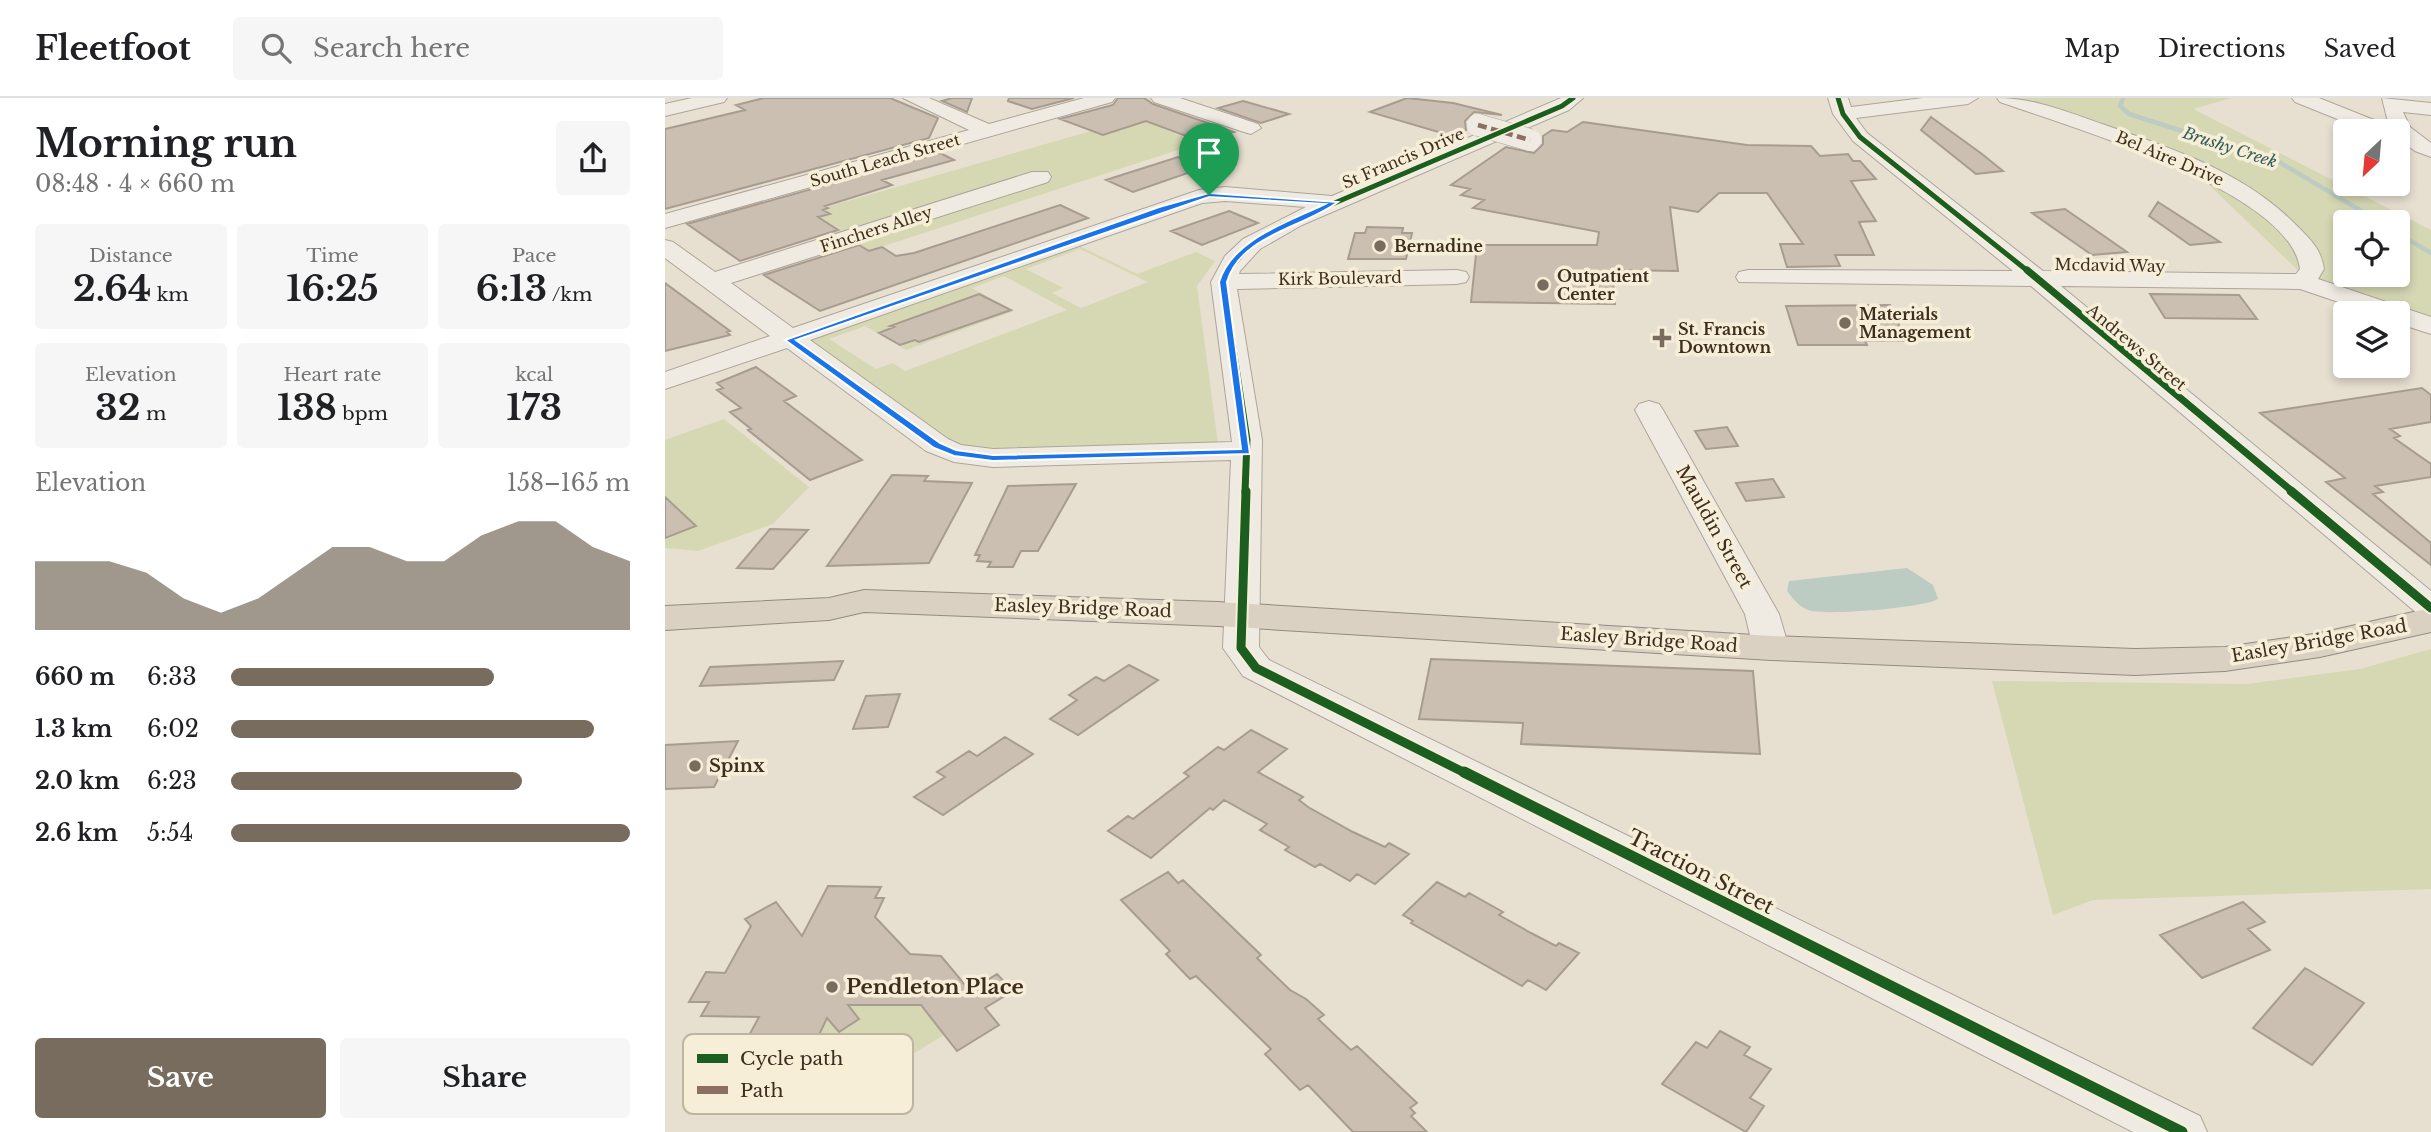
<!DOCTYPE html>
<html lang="en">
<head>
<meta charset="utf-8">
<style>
	body { margin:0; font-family:"Libre Baskerville",serif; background:#f6f6f6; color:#202124; height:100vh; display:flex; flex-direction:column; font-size:26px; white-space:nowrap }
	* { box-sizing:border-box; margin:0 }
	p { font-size:23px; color:#757577 }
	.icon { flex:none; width:38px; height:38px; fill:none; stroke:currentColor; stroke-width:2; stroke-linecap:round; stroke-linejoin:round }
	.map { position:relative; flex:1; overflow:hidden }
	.side { display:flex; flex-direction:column; background:#fff; width:665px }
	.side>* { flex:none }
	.needle { width:46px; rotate:206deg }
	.controls { position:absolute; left:1668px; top:21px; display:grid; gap:14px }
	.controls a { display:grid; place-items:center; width:77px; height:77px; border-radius:7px; background:#fff; box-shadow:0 4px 10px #0003; font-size:35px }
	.pin { position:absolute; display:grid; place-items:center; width:60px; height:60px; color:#fff; margin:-72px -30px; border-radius:50% 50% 50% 0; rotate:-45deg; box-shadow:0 0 7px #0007 }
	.pin .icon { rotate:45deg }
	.round { display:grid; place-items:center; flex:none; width:74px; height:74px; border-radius:7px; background:#f6f6f6 }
	.overview { display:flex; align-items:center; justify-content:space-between; height:119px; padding:0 35px }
	h1 { font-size:38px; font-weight:700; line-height:52px }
	.stats { display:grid; grid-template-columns:repeat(3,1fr); gap:10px; height:119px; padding:7px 35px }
	.stats div { display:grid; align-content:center; border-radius:7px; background:#f6f6f6; text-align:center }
	.stats b { font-size:35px; font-weight:700 }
	.stats small { font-size:19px; font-weight:400 }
	.stats p { font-size:19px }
	.chart { height:196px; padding:14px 35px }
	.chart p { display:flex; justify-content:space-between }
	.chart svg { width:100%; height:126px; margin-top:7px; fill:#786c5e; opacity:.7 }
	.cta { display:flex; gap:14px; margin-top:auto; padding:14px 35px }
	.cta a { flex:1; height:80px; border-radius:7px; background:#786c5e; color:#fff; font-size:28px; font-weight:700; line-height:80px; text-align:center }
	.cta a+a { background:#f6f6f6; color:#202124 }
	ul { padding:0 35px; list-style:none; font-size:23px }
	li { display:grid; grid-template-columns:112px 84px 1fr; align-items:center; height:52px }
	li i { height:18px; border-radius:9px; background:#786c5e }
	header { display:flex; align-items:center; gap:42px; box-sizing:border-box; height:98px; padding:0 35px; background:#fff; border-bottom:2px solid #e0e0e0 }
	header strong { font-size:33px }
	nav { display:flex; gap:38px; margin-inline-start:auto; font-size:24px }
	.search { width:490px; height:63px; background:#f6f6f6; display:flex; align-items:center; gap:18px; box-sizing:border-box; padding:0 24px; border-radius:7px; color:#757577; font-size:26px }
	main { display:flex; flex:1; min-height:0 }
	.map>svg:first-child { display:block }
	.green { fill:#d6d7b3; fill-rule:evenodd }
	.water { fill:#bcccc2 }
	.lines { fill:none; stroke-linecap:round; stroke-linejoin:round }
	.stream { stroke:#bcccc2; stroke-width:4.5 }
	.building { fill:#cbbfb2; stroke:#a89c90; stroke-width:2 }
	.minor-casing { stroke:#ada599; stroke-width:2 }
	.highway-casing { stroke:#928b80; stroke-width:2 }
	.minor { fill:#efebe3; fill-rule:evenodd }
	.highway { fill:#dad1c2; fill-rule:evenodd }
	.minor-bridge-casing { stroke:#ada599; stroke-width:23; stroke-linecap:butt }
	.minor-bridge { stroke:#efebe3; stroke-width:22 }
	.quiet { stroke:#8d6e63; stroke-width:4.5; stroke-dasharray:9 4.5; stroke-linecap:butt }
	.cycleway-far3-casing { stroke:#f7eed8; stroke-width:8 }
	.cycleway-far2-casing { stroke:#f7eed8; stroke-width:10 }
	.cycleway-far1-casing { stroke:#f7eed8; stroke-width:13 }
	.cycleway-casing { stroke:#f7eed8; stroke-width:16 }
	.cycleway-far3 { stroke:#1b5e20; stroke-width:5 }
	.cycleway-far2 { stroke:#1b5e20; stroke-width:7 }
	.cycleway-far1 { stroke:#1b5e20; stroke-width:9 }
	.cycleway { stroke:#1b5e20; stroke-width:11 }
	.route { fill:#1a73e8; stroke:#fff; stroke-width:2; fill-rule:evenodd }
	.poi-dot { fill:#786c5e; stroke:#f7eed8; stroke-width:2.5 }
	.labels { text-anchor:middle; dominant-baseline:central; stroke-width:7; stroke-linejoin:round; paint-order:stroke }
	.far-water-label { font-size:16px; font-style:italic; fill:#2f5d5a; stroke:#f7eed8 }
	.far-street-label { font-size:16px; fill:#3d2e20; stroke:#f7eed8 }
	.far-poi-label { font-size:16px; font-weight:bold; fill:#3d2e20; stroke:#f7eed8; text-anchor:start }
	.street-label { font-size:18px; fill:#3d2e20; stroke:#f7eed8 }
	.poi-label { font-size:18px; font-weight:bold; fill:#3d2e20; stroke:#f7eed8; text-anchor:start }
	.near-street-label { font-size:21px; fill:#3d2e20; stroke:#f7eed8 }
	.near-poi-label { font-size:21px; font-weight:bold; fill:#3d2e20; stroke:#f7eed8; text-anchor:start }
	.key { fill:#f7eed8; stroke:#bfb4a1; stroke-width:2 }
	.key-label { font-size:19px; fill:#3d2e20 }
</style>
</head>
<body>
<header>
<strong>Fleetfoot</strong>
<div class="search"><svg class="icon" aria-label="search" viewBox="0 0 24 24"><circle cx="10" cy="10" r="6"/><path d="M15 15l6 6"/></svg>Search here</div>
<nav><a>Map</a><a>Directions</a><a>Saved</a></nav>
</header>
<main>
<section class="side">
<div class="overview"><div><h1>Morning run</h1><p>08:48 · 4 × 660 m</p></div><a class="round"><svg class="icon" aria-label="share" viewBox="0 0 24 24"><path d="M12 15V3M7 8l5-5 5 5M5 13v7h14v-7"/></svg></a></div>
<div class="stats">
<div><p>Distance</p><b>2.64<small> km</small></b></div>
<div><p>Time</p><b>16:25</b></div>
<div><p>Pace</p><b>6:13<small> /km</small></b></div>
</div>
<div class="stats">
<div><p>Elevation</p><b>32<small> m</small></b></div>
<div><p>Heart rate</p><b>138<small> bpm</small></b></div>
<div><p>kcal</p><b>173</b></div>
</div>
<div class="chart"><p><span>Elevation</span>158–165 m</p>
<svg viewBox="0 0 160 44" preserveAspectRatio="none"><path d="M0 44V20L10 20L20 20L30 24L40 33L50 38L60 33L70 24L80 15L90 15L100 20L110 20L120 11L130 6L140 6L150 15L160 20V44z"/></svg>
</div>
<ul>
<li><b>660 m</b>6:33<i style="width:66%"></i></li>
<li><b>1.3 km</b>6:02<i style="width:91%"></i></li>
<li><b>2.0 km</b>6:23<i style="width:73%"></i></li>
<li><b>2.6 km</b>5:54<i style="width:100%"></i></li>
</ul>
<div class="cta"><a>Save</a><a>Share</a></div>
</section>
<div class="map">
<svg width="1766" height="1034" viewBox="0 0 1766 1034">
	<rect width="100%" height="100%" fill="#e7e0d1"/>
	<path class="green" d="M1350,0H1566L1528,11L1766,132V222L1642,181L1542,85ZM1680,124H1732V177H1680Z
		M471,20L534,45L176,162L147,149L172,141L134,117Z
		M406,144L472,176L531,154L550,163L532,188L554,353L275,350L125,238ZM415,151L483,184L416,210L387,195L398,190L361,171ZM339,178L402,212L240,273L228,265L211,271L164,241L200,228L241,252L349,213L307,190ZM314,196L345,212L318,223L311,219L306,224L254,244L250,242L236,247L215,235L229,229L226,227Z
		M59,321L144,389L108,426L33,453L0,450V342Z
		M1766,551V791L1428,802L1388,817L1327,583L1582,586L1695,571Z
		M183,907H256L279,937L189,992L129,989L162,920L174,934L194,921Z"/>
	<path class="water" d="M1242,470L1268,487L1273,501C1258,510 1166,517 1147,513C1136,511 1128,501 1122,493L1124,483Z"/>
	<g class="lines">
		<path class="stream" d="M1458,0L1455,8L1464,16L1614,64L1715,124
			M1732,135L1766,155"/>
	</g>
	<path class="building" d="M99,0H225L273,20L264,40L0,111V31L80,12L71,7Z
		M287,0H307L302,14L277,3Z
		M344,0H409L367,11L343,3Z
		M453,0H479L488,6L569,34L537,44L481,23L438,37L395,21L448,7Z
		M742,0L788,5L837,17L809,14L800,23L801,32L787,38L705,14Z
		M578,3L624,16L596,25L553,10Z
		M1266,19L1317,56L1338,73L1311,76L1256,32Z
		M918,24L1082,47L1146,48L1155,58L1183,56L1188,63H1195L1211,81L1186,83L1211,123L1194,124L1209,157H1170L1175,168L1122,169L1115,146H1138L1102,95H1054L1033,114L1005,109L1013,173L947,172L950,206L806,204L812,147H932L934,134L808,110L819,102L796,97L805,91L786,87L841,49L869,55L878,46V38L887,32L902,34Z
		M275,55L289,62L217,82L227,87L160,108L163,110L158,112L165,116L153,119L173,132L75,163L22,126Z
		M513,59L540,69L468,94L441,82Z
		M1493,104L1555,144L1525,147L1484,118Z
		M395,107L423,120L155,213L99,177L194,147L204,153L217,149L231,158L249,155Z
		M1400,111L1462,154L1427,157L1367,115Z
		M564,113L593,125L537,147L506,133Z
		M702,129L738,130L737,135H747L741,161H683L690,135H700Z
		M0,185L65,233L62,234L65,237L0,253Z
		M314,196L346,212L254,244L250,242L235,247L214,235L229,229L225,228Z
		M1485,196L1574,197L1592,221L1500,220Z
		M1225,207L1241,243H1200L1202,247H1133L1121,208Z
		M91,269L131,298L119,303L197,362L145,382L83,332L86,331L65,314L76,310L52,292L58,290L52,285Z
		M1757,290L1766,297V324L1725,331L1735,338L1729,340L1766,366V379L1710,388L1718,394L1708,396L1766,445V467L1661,384L1680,380L1595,315Z
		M1062,329L1073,348L1041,351L1030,333Z
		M227,377L263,378L259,383L307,385L264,465L162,468Z
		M1108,381L1119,399L1081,403L1071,385Z
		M411,386L373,453H356L348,469H323L326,464L312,463L315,457H310L343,388Z
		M0,399L31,428L0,440Z
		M105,431L143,432L108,471L72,470Z
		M766,561L1088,573L1095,656L856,646L858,625L754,621Z
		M178,563L169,582L35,588L45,569Z
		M464,567L493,582L413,637L385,621L412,602L404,597L431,579L439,583Z
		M235,596L223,629L188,631L201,598Z
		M586,632L622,651L593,674L638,699L634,702L643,709L688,734L720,749L724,745L744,756L710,786L692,776L685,783L655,766L650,769L620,752L624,749L595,732L602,726L559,702L548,712L545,710L486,760L443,733L463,718L468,721L524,678L519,675L553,649L559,652Z
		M340,639L368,656L278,717L249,699L280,679L272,674L304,653L312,658Z
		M73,643L49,689L0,691V647Z
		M503,774L513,785L518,782L596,857L592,860L625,892L641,901L659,917L653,921L673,940L686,952L692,948L752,1005L745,1010L750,1015L746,1018L762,1034H688L643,987L635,992L600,956L606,951L531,878L525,881L501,856L505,853L456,802Z
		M772,784L800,799L804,795L838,814L834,817L866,835L891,848L894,845L914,855L881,892L863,882L857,888L746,825L748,823L738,817Z
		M163,788L216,789L210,800H219L210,819L245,856L276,858L305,893L332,876L348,893L320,910L334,927L292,953L256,907H183L194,921L174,934L162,920L127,993L62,992L75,967H68L94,919L36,918L44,904H24L41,874L60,875L86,828L80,821L111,804L137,838Z
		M1578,804L1600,824L1583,831L1605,852L1537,880L1495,837Z
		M1640,870L1699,905L1647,967L1588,930Z
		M1055,933L1085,949L1079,957L1106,971L1085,1000L1099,1008L1081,1034L997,986L1031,944L1042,950Z"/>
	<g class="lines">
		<g class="minor-casing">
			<path id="minor" d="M27,0H62L59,4L0,18V6Z
				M238,0H264L324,26L419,0H450L447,4L0,130V116L304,32Z
				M486,0H515L593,26L596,30L586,36L579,34L489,4Z
				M896,0H918L904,12L637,127L595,151L575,173L574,176L792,172L801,174L804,179L801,184L792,186L572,191L597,342L594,549L604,562L1535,1018L1542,1034H1468L578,578L558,550L566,362L328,369L289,364L261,353L122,250L0,291V274L105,238L0,160V142L8,144L50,174L367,74H383L386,79L383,84L66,185L128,230L534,92L560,89L667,98ZM560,103L641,109L578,141L560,158L546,184L567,344L328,351L296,347L283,341L145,242L537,105Z
				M1163,0H1183L1186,9L1258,0H1313L1303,6L1191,20L1202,35L1378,173L1631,176L1635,171C1626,93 1402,28 1335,4L1332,0C1371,0 1404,15 1440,27C1508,51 1580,74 1632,128C1646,142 1656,151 1659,171L1653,181L1766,219V236L1732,225V215H1706L1635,191L1396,188L1766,493V520L1754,517L1366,188L1074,184L1071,179L1074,174L1083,172L1348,173L1188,43L1168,16Z
				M1627,0H1654L1724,28L1717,0L1766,5V17L1738,14L1745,29L1766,45V59L1750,53L1732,40V33H1702L1630,4Z
				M984,303L994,306L998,312L1114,516L1124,550L1119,558L1106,561L1093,558L1088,550L1080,516L970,312L974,306Z"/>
		</g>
		<g class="highway-casing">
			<path id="highway" d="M199,492L553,504L1106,538L1470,551L1560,549L1655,535L1766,510V534L1655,559L1560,573L1470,577L1106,562L553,528L199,514L164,522L0,532V508L164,500Z"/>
		</g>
		<use href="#minor" class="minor"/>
		<use href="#highway" class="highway"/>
		<g class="minor-bridge-casing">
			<path id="minor-bridge" d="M813,27L865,42"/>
		</g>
		<use href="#minor-bridge" class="minor-bridge"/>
		<path class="quiet" d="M813,27L865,42"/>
		<g class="cycleway-far3-casing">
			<path id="cycleway-far3" d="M1173,0L1178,16L1195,39L1364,174
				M562,174L586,146L618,127L897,8L908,0"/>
		</g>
		<g class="cycleway-far2-casing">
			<path id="cycleway-far2" d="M563,172L558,184L582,342L580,394
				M1362,172L1628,394"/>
		</g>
		<g class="cycleway-far1-casing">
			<path id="cycleway-far1" d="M581,393L576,550L591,570L802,676
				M1626,393L1766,510"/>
		</g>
		<g class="cycleway-casing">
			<path id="cycleway" d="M799,674L1517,1034"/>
		</g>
		<use href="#cycleway-far3" class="cycleway-far3"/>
		<use href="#cycleway-far2" class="cycleway-far2"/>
		<use href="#cycleway-far1" class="cycleway-far1"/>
		<use href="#cycleway" class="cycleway"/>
	</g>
	<path class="route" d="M544,95L673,104C638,130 576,137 562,184L585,356L328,363L289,358L269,350L120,242L494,109ZM544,99L660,106C623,124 567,141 554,184L576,351L328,357L291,352L275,345L131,242Z"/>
	<g class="poi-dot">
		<circle cx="715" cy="148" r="7"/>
		<circle cx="878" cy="187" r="7"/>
		<circle cx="1180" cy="225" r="7"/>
		<path d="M993.5 229.5h7v7h7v7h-7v7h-7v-7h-7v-7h7z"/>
		<circle cx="30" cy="668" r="7"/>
		<circle cx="167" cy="889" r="7"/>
	</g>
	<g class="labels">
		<g class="far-water-label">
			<text transform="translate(1565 49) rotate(18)">Brushy Creek</text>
		</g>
		<g class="far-street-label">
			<text transform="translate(738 60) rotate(-23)">St Francis Drive</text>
			<text transform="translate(1505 60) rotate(23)">Bel Aire Drive</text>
			<text transform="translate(220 62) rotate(-16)">South Leach Street</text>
			<text transform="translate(211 131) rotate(-18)">Finchers Alley</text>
			<text transform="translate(1445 167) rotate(1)">Mcdavid Way</text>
			<text transform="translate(675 180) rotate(-1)">Kirk Boulevard</text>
			<text transform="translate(1472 249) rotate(40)">Andrews Street</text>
		</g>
		<g class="far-poi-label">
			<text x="729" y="148">Bernadine</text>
			<text x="892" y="178">Outpatient<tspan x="892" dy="18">Center</tspan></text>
			<text x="1194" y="216">Materials<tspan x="1194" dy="18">Management</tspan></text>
			<text x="1013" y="231">St. Francis<tspan x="1013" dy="18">Downtown</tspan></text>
		</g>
		<g class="street-label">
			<text transform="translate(1049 429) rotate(61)">Mauldin Street</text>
			<text transform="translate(418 510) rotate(2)">Easley Bridge Road</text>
			<text transform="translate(984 542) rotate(4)">Easley Bridge Road</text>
			<text transform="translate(1654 543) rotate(-10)">Easley Bridge Road</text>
		</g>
		<g class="poi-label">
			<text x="44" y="668">Spinx</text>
		</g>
		<g class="near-street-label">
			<text transform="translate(1036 774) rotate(27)">Traction Street</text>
		</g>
		<g class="near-poi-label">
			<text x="181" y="889">Pendleton Place</text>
		</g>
	</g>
	<rect x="18" y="936" width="230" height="80" rx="10" class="key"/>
	<rect x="32" y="956" width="31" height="9" fill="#1b5e20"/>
	<rect x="32" y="988" width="31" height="8" fill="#8d6e63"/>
	<g class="key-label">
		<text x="75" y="967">Cycle path</text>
		<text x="75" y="999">Path</text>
	</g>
</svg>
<div class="controls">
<a><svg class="needle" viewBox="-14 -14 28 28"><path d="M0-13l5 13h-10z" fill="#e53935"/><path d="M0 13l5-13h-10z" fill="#757577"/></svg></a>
<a><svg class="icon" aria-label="locate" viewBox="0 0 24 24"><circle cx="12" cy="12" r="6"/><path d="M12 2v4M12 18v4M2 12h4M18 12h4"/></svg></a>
<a><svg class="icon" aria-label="layers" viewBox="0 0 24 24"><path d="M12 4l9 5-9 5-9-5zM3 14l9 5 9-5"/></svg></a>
</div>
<div class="pin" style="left:544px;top:97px;background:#1e9e55"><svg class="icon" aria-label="arrive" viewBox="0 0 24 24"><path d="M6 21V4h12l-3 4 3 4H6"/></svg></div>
</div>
</main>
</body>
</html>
